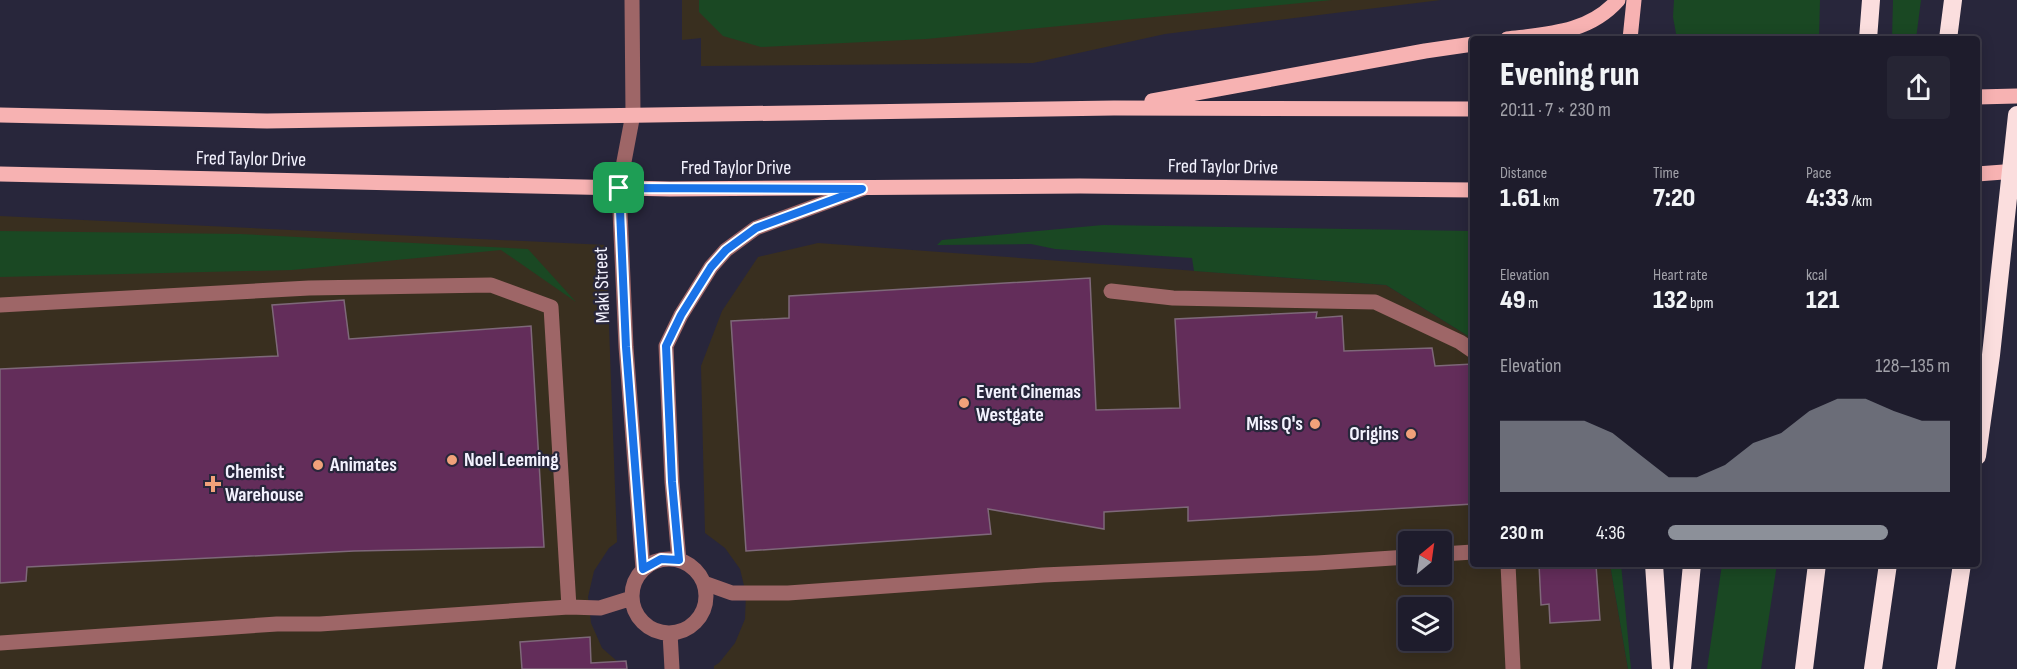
<!DOCTYPE html>
<html lang="en">
<head>
<meta charset="utf-8">
<style>
	body { margin:0; font-family:"Sofia Sans Condensed",sans-serif; background:#262534; color:#f1f3f6; height:100vh; display:flex; flex-direction:column; font-size:22px; white-space:nowrap }
	* { box-sizing:border-box; margin:0 }
	p { font-size:20px; color:#a1a1a9 }
	.icon { flex:none; width:33px; height:33px; fill:none; stroke:currentColor; stroke-width:2; stroke-linecap:round; stroke-linejoin:round }
	.map { position:relative; flex:1; overflow:hidden }
	.details { position:absolute; left:1470px; top:36px; width:510px; height:531px; display:flex; flex-direction:column; background:#1e1c2c; border-radius:6px; box-shadow:0 3px 15px #0003,0 0 0 2px #3c3a48 }
	.details>* { flex:none }
	.needle { width:39px; rotate:29deg }
	.fabs { position:absolute; left:1398px; top:531px; display:grid; gap:12px }
	.fabs a { display:grid; place-items:center; width:54px; height:54px; border-radius:6px; background:#1e1c2c; box-shadow:0 3px 15px #0003,0 0 0 2px #3c3a48; font-size:30px }
	.pin { position:absolute; display:grid; place-items:center; width:51px; height:51px; color:#fff; margin:-26px; border-radius:12px; box-shadow:0 3px 9px #0006 }
	.round { display:grid; place-items:center; flex:none; width:63px; height:63px; border-radius:6px; background:#262534 }
	.summary { display:flex; align-items:center; justify-content:space-between; height:102px; padding:0 30px }
	h1 { font-size:33px; font-weight:800; line-height:45px }
	.figures { display:grid; grid-template-columns:repeat(3,1fr); gap:9px; height:102px; padding:6px 30px }
	.figures div { display:grid; align-content:center }
	.figures b { font-size:26px; font-weight:800 }
	.figures small { font-size:16px; font-weight:400 }
	.figures p { font-size:16px }
	.chart { height:168px; padding:12px 30px }
	.chart p { display:flex; justify-content:space-between }
	.chart svg { width:100%; height:108px; margin-top:6px; fill:#8c9099; opacity:.7 }
	ul { padding:0 30px; list-style:none; font-size:20px }
	li { display:grid; grid-template-columns:96px 72px 1fr; align-items:center; height:45px }
	li i { height:15px; border-radius:8px; background:#8c9099 }
	.map>svg:first-child { display:block }
	.commercial { fill:#392f1f; fill-rule:evenodd }
	.green { fill:#1a4823 }
	.building { fill:#632d5a; stroke:#7e6879; stroke-width:1.5 }
	.lines { fill:none; stroke-linecap:round; stroke-linejoin:round }
	.minor { stroke:#9e6667; stroke-width:15 }
	.major { stroke:#f7b2b2; stroke-width:15 }
	.highway { stroke:#fbdede; stroke-width:18 }
	.route-casing { stroke:#fff; stroke-width:12 }
	.route { stroke:#1a73e8; stroke-width:8 }
	.poi-dot { fill:#f0a27a; stroke:#28263b; stroke-width:2 }
	.labels { text-anchor:middle; dominant-baseline:central; stroke-width:4.5; stroke-linejoin:round; paint-order:stroke }
	.street-label { font-size:20px; fill:#f3f2fe; stroke:#28263b }
	.poi-label { font-size:20px; font-weight:bold; fill:#f3f2fe; stroke:#28263b; text-anchor:start }
</style>
</head>
<body>
<div class="map">
<svg width="2017" height="669" viewBox="0 0 2017 669">
	<rect width="100%" height="100%" fill="#28263b"/>
	<path class="commercial" d="M682,0H1441L1165,34L1033,63L701,66V38L682,40Z
		M0,216L606,245L617,542L609,548L594,571L588,597L591,623L602,648L626,669H0Z
		M818,243L1386,285L1473,339V564H1610L1628,669H714V666L719,663L735,643L745,619L746,594L740,569L725,548L705,533L701,366L722,311L758,257ZM1408,542H1442V574H1408ZM1408,608H1442V640H1408Z"/>
	<path class="green" d="M699,0H1332L926,39L761,47L723,36L699,12Z
		M1674,0H1820L1819,39H1677L1673,17Z
		M1893,0H1921L1916,39H1892Z
		M1103,225L1473,231V339L1386,285L1194,271L1192,258L1055,249L1031,244L937,245L942,240Z
		M0,231L240,234L528,249L576,302L501,250L292,270L0,277Z
		M1610,564H1621L1631,669H1628Z
		M1722,564H1777L1761,669H1707Z"/>
	<path class="building" d="M1090,278L1096,410L1180,408L1175,319L1317,312L1316,318L1342,316L1344,351L1432,348L1435,366L1473,364V504L1188,521V507L1104,512V529L988,509L991,534L746,551L731,321L789,318V296Z
		M344,300L349,339L531,326L544,547L354,551L27,567L26,581L0,583V369L278,356L272,305Z
		M1539,564H1605L1596,565L1600,620L1550,623L1549,604L1541,605Z
		M590,637L591,663L626,661L627,669H522L520,642Z"/>
	<g class="lines">
		<path class="minor" d="M632,0L633,114L619,188L626,347L643,569
			M1111,291L1173,298L1375,302L1460,342L1473,351
			M0,305L309,288L491,285L551,307L569,607
			M1442,554L1473,552
			M632 596a37 37 0 1 1 74 0a37 37 0 1 1-74 0Z
			M679,560L672,482L666,346L681,315L711,267L726,250L756,228L862,189
			M1508,564L1513,669
			M704,583L732,593H788L1043,575L1317,563L1408,557
			M670,633L672,669
			M0,643L277,624H320L538,609L569,607L600,608L632,598"/>
		<path class="major" d="M1507,39C1548,34 1589,33 1618,0
			M1630,39L1634,0
			M1977,97L2017,96
			M1152,101L1425,51L1473,44
			M0,115L267,121L1114,108L1473,109
			M0,174L670,189L1080,186L1473,190
			M1977,174L2017,171"/>
		<path class="highway" d="M1868,39L1871,0
			M1948,39L1953,0
			M1977,456L1991,355L2017,115
			M1654,564L1661,669
			M1682,669L1692,564
			M1804,669L1817,564
			M1873,669L1888,564
			M1946,669L1962,564"/>
	</g>
	<g class="lines">
		<g class="route-casing">
			<path id="route" d="M619,188L862,189L756,228L726,250L711,267L681,315L666,346L672,482L679,560L661,559L643,569L626,347Z"/>
		</g>
		<use href="#route" class="route"/>
	</g>
	<g class="poi-dot">
		<circle cx="964" cy="403" r="6"/>
		<circle cx="1315" cy="424" r="6"/>
		<circle cx="1411" cy="434" r="6"/>
		<circle cx="452" cy="460" r="6"/>
		<circle cx="318" cy="465" r="6"/>
		<path d="M210 475h6v6h6v6h-6v6h-6v-6h-6v-6h6z"/>
	</g>
	<g class="labels">
		<g class="street-label">
			<text transform="translate(251 159) rotate(1)">Fred Taylor Drive</text>
			<text transform="translate(1223 167) rotate(1)">Fred Taylor Drive</text>
			<text x="736" y="168">Fred Taylor Drive</text>
			<text transform="translate(602 285) rotate(-92)">Maki Street</text>
		</g>
		<g class="poi-label">
			<text x="976" y="392">Event Cinemas<tspan x="976" dy="23">Westgate</tspan></text>
			<text x="1303" y="424" text-anchor="end">Miss Q's</text>
			<text x="1399" y="434" text-anchor="end">Origins</text>
			<text x="464" y="460">Noel Leeming</text>
			<text x="330" y="465">Animates</text>
			<text x="225" y="472">Chemist<tspan x="225" dy="23">Warehouse</tspan></text>
		</g>
	</g>
</svg>
<div class="fabs">
<a><svg class="needle" viewBox="-14 -14 28 28"><path d="M0-13l5 13h-10z" fill="#e53935"/><path d="M0 13l5-13h-10z" fill="#a1a1a9"/></svg></a>
<a><svg class="icon" aria-label="layers" viewBox="0 0 24 24"><path d="M12 4l9 5-9 5-9-5zM3 14l9 5 9-5"/></svg></a>
</div>
<div class="pin" style="left:619px;top:188px;background:#1e9e55"><svg class="icon" aria-label="arrive" viewBox="0 0 24 24"><path d="M6 21V4h12l-3 4 3 4H6"/></svg></div>
<section class="details">
<div class="summary"><div><h1>Evening run</h1><p>20:11 · 7 × 230 m</p></div><a class="round"><svg class="icon" aria-label="share" viewBox="0 0 24 24"><path d="M12 15V3M7 8l5-5 5 5M5 13v7h14v-7"/></svg></a></div>
<div class="figures">
<div><p>Distance</p><b>1.61<small> km</small></b></div>
<div><p>Time</p><b>7:20</b></div>
<div><p>Pace</p><b>4:33<small> /km</small></b></div>
</div>
<div class="figures">
<div><p>Elevation</p><b>49<small> m</small></b></div>
<div><p>Heart rate</p><b>132<small> bpm</small></b></div>
<div><p>kcal</p><b>121</b></div>
</div>
<div class="chart"><p><span>Elevation</span>128–135 m</p>
<svg viewBox="0 0 160 44" preserveAspectRatio="none"><path d="M0 44V15L10 15L20 15L30 15L40 20L50 29L60 38L70 38L80 33L90 24L100 20L110 11L120 6L130 6L140 11L150 15L160 15V44z"/></svg>
</div>
<ul>
<li><b>230 m</b>4:36<i style="width:78%"></i></li>
</ul>
</section>
</div>
</body>
</html>
